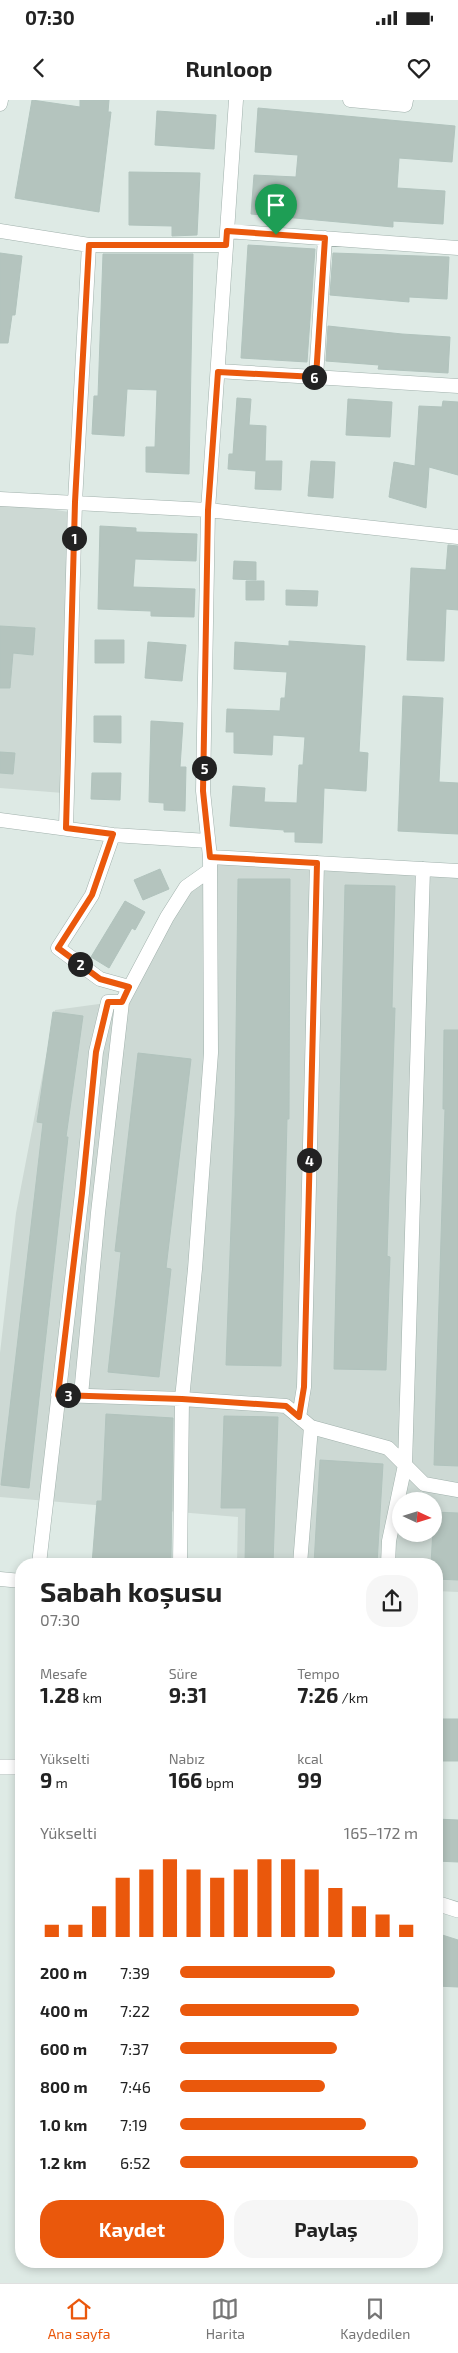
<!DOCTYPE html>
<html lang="tr">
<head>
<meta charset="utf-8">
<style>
	body { margin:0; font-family:"Exo 2",sans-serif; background:#f6f6f6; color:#222; height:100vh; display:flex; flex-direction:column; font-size:19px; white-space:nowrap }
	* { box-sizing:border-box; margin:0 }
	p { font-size:16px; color:#767676 }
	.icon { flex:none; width:28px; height:28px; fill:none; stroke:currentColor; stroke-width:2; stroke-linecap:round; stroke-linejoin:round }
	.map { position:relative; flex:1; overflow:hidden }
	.drawer { position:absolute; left:15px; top:1458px; width:428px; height:710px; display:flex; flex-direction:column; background:#fff; border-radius:20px; box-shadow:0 2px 8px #0003 }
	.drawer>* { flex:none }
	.needle { width:32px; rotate:94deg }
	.controls { position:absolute; left:392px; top:1392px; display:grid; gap:10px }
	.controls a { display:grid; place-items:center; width:50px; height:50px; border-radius:50%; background:#fff; box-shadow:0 2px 8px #0003; font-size:25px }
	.pin { position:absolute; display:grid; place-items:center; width:42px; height:42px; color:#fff; margin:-51px -21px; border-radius:50% 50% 50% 0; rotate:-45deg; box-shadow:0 0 5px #0007 }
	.pin .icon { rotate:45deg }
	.km { position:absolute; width:25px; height:25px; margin:-12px; border-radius:50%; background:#222; color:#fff; font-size:14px; line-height:25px; text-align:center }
	.round { display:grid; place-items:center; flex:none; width:52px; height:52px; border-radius:20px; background:#f6f6f6 }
	.head { display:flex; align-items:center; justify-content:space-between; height:85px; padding:0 25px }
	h1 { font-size:28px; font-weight:700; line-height:38px }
	.metrics { display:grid; grid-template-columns:repeat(3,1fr); gap:8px; height:85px; padding:5px 25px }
	.metrics div { display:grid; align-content:center }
	.metrics b { font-size:21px; font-weight:700 }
	.metrics small { font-size:14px; font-weight:400 }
	.metrics p { font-size:14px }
	.chart { height:140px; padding:10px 25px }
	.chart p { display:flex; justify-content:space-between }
	.chart svg { width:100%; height:90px; margin-top:5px; stroke:#ea580c; stroke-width:6 }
	.cta { display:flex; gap:10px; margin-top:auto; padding:10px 25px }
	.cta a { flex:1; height:58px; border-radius:20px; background:#ea580c; color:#fff; font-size:20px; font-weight:700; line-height:58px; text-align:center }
	.cta a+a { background:#f6f6f6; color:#222 }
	ul { padding:0 25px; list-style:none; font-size:16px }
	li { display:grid; grid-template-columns:80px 60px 1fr; align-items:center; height:38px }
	li i { height:12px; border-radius:6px; background:#ea580c }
	.status { display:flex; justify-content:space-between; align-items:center; height:35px; padding:0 25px; background:#fff; direction:ltr }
	.status svg { height:14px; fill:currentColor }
	header { display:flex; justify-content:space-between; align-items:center; height:65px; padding:0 25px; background:#fff; font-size:22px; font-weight:700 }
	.tab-bar { display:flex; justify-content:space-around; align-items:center; height:70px; border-top:1px solid #e0e0e0; background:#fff; font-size:14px; color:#767676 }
	.tab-bar a { display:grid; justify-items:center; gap:2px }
	.tab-bar .current { color:#ea580c }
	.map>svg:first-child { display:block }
	.built { fill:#cdd9d4; fill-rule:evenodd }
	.building { fill:#b4c4be; stroke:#b1c3bd }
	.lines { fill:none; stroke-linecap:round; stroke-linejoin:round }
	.minor-casing { stroke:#a1b1ac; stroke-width:15 }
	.tertiary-casing { stroke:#a1b1ac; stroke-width:16 }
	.minor { stroke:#fff; stroke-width:14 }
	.tertiary { stroke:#fff; stroke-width:15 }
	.route-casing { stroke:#fff; stroke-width:10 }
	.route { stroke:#ea580c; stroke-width:6 }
</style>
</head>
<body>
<div class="status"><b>07:30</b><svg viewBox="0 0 49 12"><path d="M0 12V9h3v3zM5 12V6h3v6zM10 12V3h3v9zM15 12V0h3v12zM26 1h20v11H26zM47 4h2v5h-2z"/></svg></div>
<header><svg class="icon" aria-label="back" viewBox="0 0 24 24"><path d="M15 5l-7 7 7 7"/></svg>Runloop<svg class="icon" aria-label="heart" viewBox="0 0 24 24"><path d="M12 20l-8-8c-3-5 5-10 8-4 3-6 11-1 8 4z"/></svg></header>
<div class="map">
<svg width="458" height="2183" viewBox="0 0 458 2183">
	<rect width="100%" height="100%" fill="#deeae5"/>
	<path class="built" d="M2,402L76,413L63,693L0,688V404Z
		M212,760L458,775V1492L436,1491V1464H237L238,1417L0,1397V1253L16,1113L55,910L99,904H124L168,819ZM401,1401H434V1434H401Z"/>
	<path class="building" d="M32,0L80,7V0H109L108,12H111L99,112L15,98Z
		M258,8L455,26L452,62L399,58L397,88L445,91L443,124L393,121V127L251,114L254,75L296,77L298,55L255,52Z
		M157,11L216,15L214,49L155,45Z
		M129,72L200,73L197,135L172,136V126L129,125Z
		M248,145L315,149L307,262L241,258Z
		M0,153L22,156L15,215H12L8,243H0Z
		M333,153L449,157L447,199L409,197V202L330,195Z
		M103,154H193L189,374L146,372V347H155L157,290L127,289L124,336L92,334L94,296H98Z
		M328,226L402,234L450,237L448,273L378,269L379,265L326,261Z
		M237,298L251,299L249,325L266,326L265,361H282L281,390L255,389L256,371L228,369L229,354H233Z
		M348,299L392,302L390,337L346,335Z
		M443,301L458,302V375L429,367L426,408L389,397L394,362L415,366L419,306L442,307Z
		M311,361L335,362L333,398L308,396Z
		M100,426L136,428V432L197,434L196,461L135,459L133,487L195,489L194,517L151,516V511L98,509Z
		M448,445L458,446V510L446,509L444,561L407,560L411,468L446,470Z
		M234,461L256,462V480L233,479Z
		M246,481H264V500H246Z
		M286,490L318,491L317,506L286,505Z
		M0,526L35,528L33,555L13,553L10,588H0Z
		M95,540H124V563H95Z
		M289,541L365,546L359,652L368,653L366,691L324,688L322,743L295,742V732H284V730L230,726L233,686L265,688L264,702L297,703L299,665H303L305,637L273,635L272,655L234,653V632H226L227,609L280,611L281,598H285L287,572L234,569L235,542L289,546Z
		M148,542L186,545L182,581L145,578Z
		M403,596L443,598L439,682L458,683V734L398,731Z
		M94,616H121V643L94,642Z
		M151,621L183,623L180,667H186L185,711L164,710V703L149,702Z
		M0,652L15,653L13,674L0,673Z
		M92,673H121L120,700L91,699Z
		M160,769L169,789L143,800L134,780Z
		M238,779H290L289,1019H287L281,1266L226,1265L235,1016Z
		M345,785L395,786L392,908H395L387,1156L390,1157L386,1270L334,1269Z
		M125,801L145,812L135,830L132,828L109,868L91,857Z
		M53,912L83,916L66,1037H68L29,1388L1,1385L43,1023L37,1022Z
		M444,930H458V1366L434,1365L445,1009H443Z
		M138,953L191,959L166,1168L171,1169L159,1277L108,1272L121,1152L115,1151Z
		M106,1314L173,1318L171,1464H92L97,1401H102Z
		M224,1316L278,1317L273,1464H245L246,1408H221Z
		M320,1360L383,1364L377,1464H314Z
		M434,1412L458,1413V1480L436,1479V1464H431Z
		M436,1619H458V1661H436Z
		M436,1719L458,1720V1762L436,1761Z
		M436,1833L458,1840V1887L436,1886Z"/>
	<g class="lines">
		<g class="minor-casing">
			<path id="minor" d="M350,0L405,5L406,0
				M0,4L1,0
				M0,131L89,145H226
				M227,131L458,148
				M218,271L458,286
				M316,277L325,138
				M0,399L208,410L458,437
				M0,720L113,735L208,741
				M66,728L75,402L89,145
				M113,735L92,795L58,848L100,879L129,887
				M210,757L458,771
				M58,1295L182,1299L286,1306L311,1327L388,1348L424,1384L458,1390
				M81,1295L98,1113L122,902L167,817L186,787L210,770
				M299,1317L304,1287L317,763
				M39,1464L82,1093L96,952L108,902H122
				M180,1464L182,1299L195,1169L211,953L210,757L203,691L208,410L236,0
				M300,1464L311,1327
				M388,1464L389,1441L405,1365L423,769
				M0,1479L21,1481"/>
		</g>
		<g class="tertiary-casing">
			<path id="tertiary" d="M0,1667H21
				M436,1803L458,1810"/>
		</g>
		<use href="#minor" class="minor"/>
		<use href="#tertiary" class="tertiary"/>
	</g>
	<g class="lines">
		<g class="route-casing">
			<path id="route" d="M227,131L325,138L316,277L218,272L208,410L203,691L210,757L317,763L304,1287L299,1317L286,1306L182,1299L58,1295L82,1093L96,952L108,902H122L129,887L100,879L58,848L92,795L113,734L66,728L75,402L89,145H226Z"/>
		</g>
		<use href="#route" class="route"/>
	</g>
</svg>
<div class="controls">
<a><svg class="needle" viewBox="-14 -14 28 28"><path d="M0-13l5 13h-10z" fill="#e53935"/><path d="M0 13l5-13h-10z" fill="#767676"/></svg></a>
</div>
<div class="pin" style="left:276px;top:135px;background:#1e9e55"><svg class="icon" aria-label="arrive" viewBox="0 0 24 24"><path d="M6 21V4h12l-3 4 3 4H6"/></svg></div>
<b class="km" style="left:74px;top:438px">1</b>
<b class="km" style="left:80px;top:864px">2</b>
<b class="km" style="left:68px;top:1295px">3</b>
<b class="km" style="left:309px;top:1060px">4</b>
<b class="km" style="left:204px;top:668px">5</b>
<b class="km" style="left:314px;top:277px">6</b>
<section class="drawer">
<div class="head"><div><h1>Sabah koşusu</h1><p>07:30</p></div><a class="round"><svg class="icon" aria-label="share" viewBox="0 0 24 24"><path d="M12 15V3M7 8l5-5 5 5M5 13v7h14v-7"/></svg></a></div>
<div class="metrics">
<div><p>Mesafe</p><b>1.28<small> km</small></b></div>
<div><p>Süre</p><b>9:31</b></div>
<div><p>Tempo</p><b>7:26<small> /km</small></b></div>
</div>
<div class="metrics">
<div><p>Yükselti</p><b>9<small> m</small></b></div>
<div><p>Nabız</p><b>166<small> bpm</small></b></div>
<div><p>kcal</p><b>99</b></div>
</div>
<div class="chart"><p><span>Yükselti</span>165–172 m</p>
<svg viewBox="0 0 160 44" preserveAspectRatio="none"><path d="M5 44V38M15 44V38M25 44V29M35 44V15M45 44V11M55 44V6M65 44V11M75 44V15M85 44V11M95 44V6M105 44V6M115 44V11M125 44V20M135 44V29M145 44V33M155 44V38"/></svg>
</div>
<ul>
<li><b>200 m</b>7:39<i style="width:65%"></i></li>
<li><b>400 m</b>7:22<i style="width:75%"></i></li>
<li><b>600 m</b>7:37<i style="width:66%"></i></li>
<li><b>800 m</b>7:46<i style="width:61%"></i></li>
<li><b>1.0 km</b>7:19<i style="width:78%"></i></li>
<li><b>1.2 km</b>6:52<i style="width:100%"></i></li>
</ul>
<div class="cta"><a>Kaydet</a><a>Paylaş</a></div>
</section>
</div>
<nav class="tab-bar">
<a class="current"><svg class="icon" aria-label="home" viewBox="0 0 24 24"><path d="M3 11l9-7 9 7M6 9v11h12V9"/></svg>Ana sayfa</a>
<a><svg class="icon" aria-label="map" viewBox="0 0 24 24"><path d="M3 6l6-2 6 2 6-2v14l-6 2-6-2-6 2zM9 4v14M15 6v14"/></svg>Harita</a>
<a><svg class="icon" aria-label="saved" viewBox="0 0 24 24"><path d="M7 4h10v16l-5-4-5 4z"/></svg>Kaydedilen</a>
</nav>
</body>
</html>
